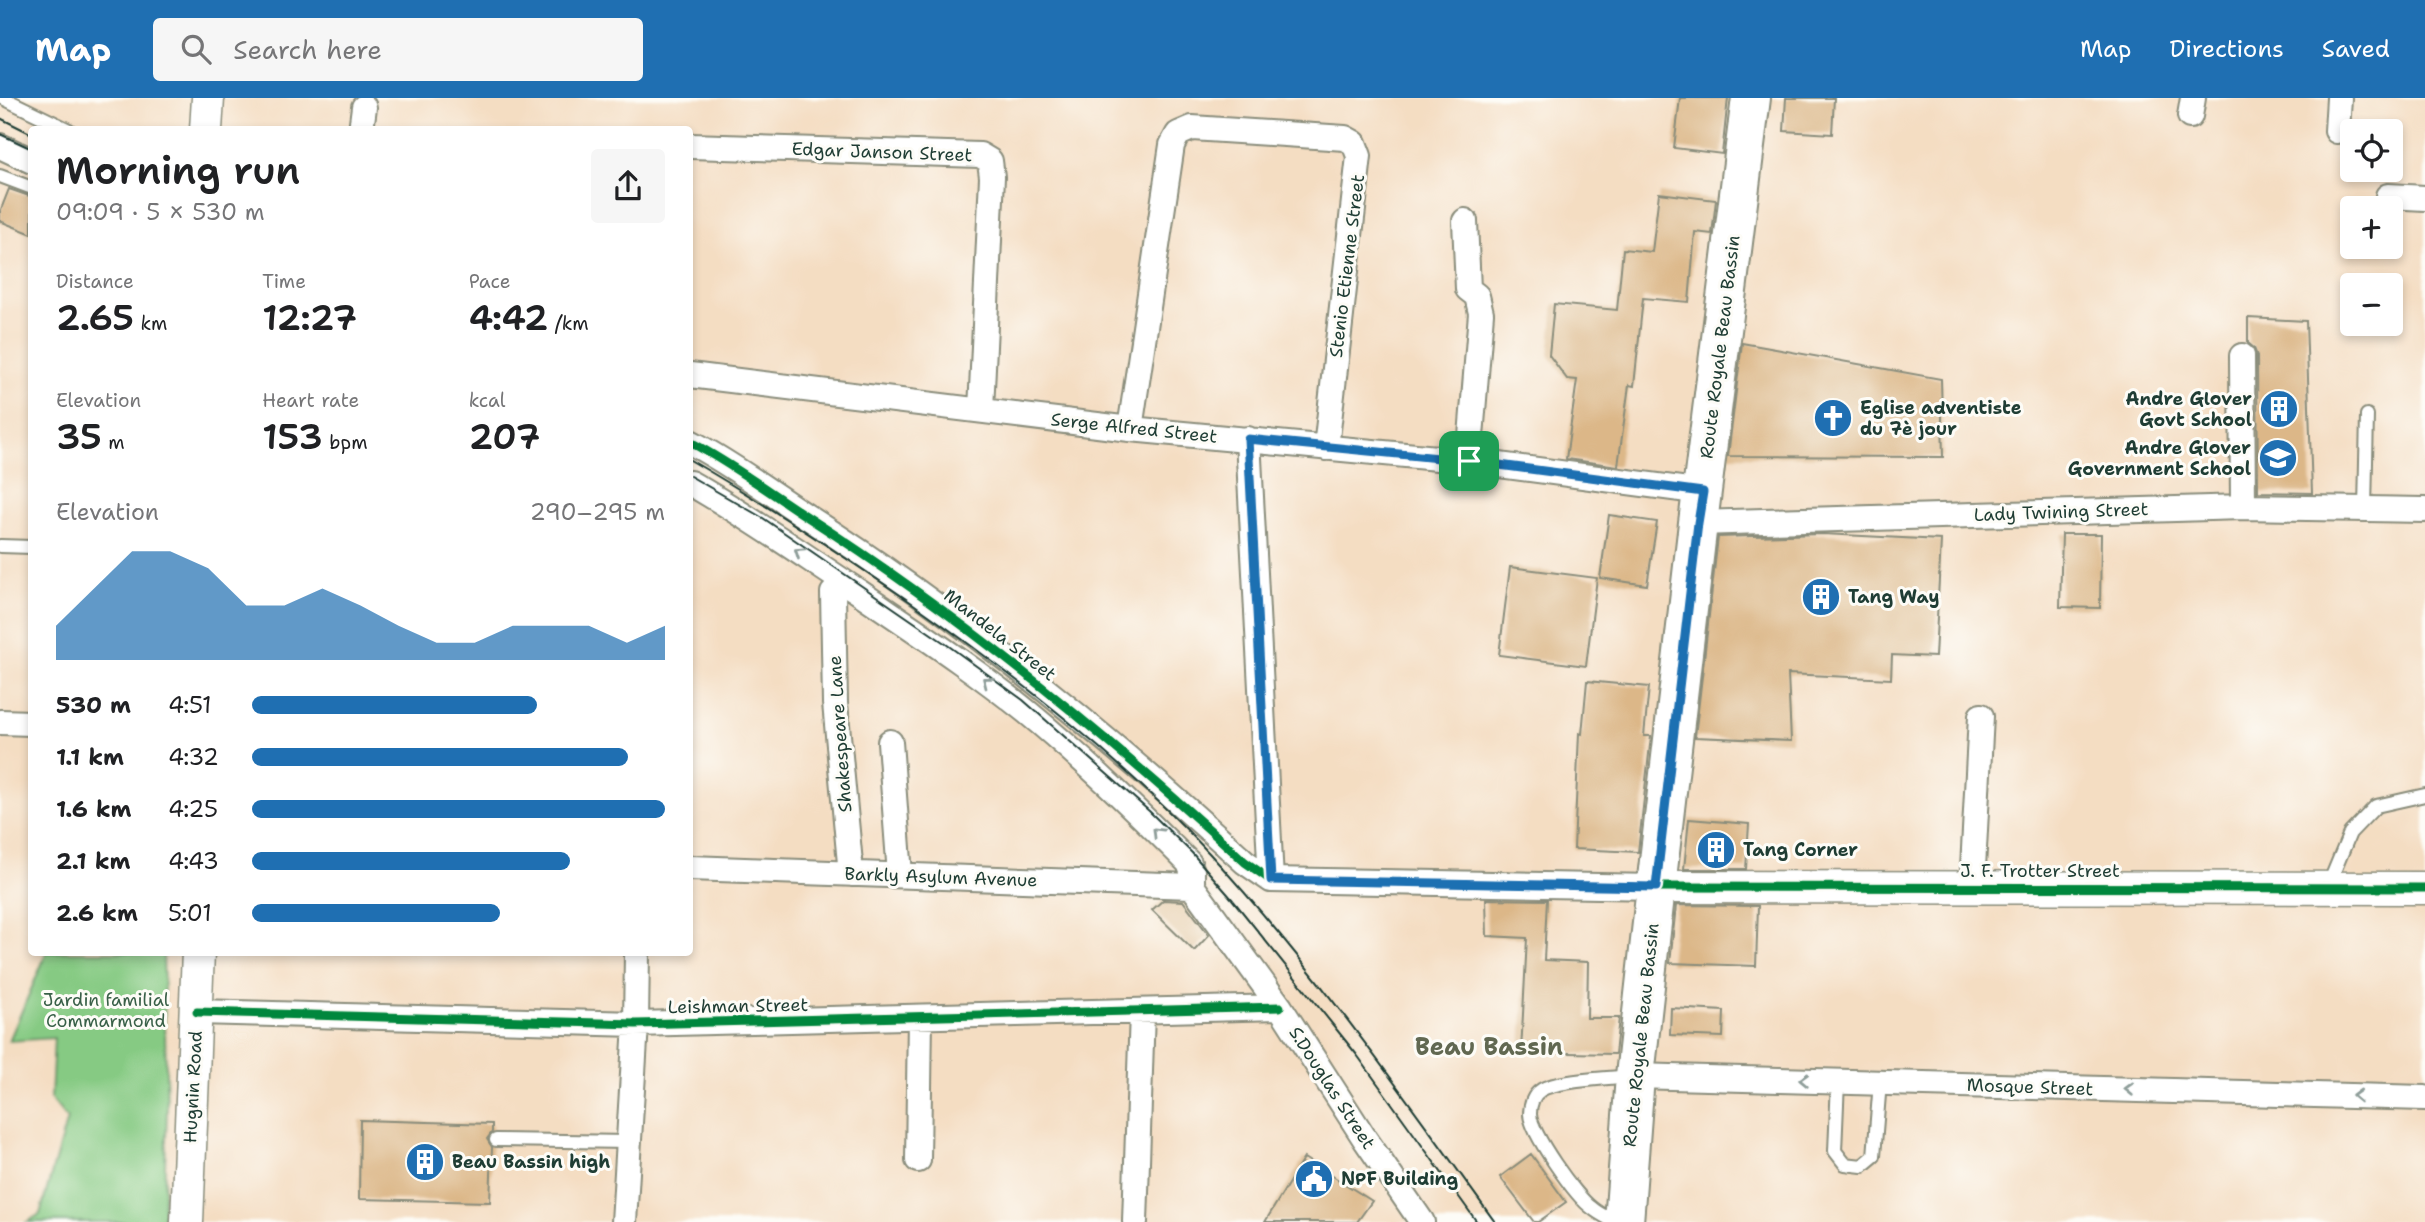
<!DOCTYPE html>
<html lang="en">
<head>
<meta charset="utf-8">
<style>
	body { margin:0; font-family:"Shantell Sans",sans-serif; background:#f6f6f6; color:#202124; height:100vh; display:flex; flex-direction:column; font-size:26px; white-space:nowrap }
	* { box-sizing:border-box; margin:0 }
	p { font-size:23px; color:#757577 }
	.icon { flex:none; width:38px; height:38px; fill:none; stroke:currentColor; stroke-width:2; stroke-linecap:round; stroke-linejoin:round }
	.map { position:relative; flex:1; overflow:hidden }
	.drawer { position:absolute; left:28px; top:28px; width:665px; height:830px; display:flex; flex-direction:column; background:#fff; border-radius:7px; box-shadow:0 4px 10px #0003 }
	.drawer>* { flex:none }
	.tools { position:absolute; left:2340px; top:21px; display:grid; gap:14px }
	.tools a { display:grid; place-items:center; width:63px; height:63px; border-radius:7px; background:#fff; box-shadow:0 4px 10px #0003; font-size:35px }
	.pin { position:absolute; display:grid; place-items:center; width:60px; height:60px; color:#fff; margin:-30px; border-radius:14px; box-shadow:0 4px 10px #0006 }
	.round { display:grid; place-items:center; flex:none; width:74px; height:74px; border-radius:7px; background:#f6f6f6 }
	.overview { display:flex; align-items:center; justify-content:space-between; height:119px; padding:0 28px }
	h1 { font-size:38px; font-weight:600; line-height:52px }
	.figures { display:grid; grid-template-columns:repeat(3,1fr); gap:10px; height:119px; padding:7px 28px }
	.figures div { display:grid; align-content:center }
	.figures b { font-size:35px; font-weight:600 }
	.figures small { font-size:19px; font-weight:400 }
	.figures p { font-size:19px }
	.chart { height:196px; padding:14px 28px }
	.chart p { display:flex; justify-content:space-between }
	.chart svg { width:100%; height:126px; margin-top:7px; fill:#1f6fb2; opacity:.7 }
	ul { padding:0 28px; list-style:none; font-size:23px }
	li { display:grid; grid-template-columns:112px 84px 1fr; align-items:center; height:52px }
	li i { height:18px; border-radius:9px; background:#1f6fb2 }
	header { display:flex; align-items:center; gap:42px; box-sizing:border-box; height:98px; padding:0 35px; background:#1f6fb2; color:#fff }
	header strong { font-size:33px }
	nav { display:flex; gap:38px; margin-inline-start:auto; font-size:24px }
	.search { width:490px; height:63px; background:#f6f6f6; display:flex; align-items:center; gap:18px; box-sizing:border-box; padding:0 24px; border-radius:7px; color:#757577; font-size:26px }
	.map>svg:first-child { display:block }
	.green { fill:#86ca83; stroke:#52845c; stroke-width:2 }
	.building { fill:#dcb788 }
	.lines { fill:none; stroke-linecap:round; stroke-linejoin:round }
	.service-casing { stroke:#8a8d7b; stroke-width:16 }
	.minor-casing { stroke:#8a8d7b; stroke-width:28 }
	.tertiary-casing { stroke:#8a8d7b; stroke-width:35 }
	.primary-casing { stroke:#8a8d7b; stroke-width:42 }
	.service { stroke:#fff; stroke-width:12 }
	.minor { stroke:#fff; stroke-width:24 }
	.tertiary { stroke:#fff; stroke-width:32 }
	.primary { stroke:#fff; stroke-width:38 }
	.tram { stroke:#1f3d34; stroke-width:2 }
	.cycleway-casing { stroke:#fdfcf7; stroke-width:13 }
	.cycleway { stroke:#00873e; stroke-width:9 }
	.oneway { stroke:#8f9e9a }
	.route-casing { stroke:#fff; stroke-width:14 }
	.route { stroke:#1f6fb2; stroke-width:9 }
	.labels { text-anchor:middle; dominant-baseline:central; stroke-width:6; stroke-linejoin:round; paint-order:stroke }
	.street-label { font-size:18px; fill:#1f3d34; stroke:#fdfcf7 }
	.poi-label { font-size:18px; font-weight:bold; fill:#1f3d34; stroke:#fdfcf7; text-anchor:start }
	.park-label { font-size:18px; fill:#396048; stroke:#fdfcf7 }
	.district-label { font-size:24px; font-weight:bold; fill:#616851; stroke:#fdfcf7 }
</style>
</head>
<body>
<header>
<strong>Map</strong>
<div class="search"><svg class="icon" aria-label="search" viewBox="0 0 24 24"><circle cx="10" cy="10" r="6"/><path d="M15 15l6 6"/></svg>Search here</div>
<nav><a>Map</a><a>Directions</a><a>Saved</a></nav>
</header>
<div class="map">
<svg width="2425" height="1124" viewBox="0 0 2425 1124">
	<rect width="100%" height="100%" fill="#fdfcf7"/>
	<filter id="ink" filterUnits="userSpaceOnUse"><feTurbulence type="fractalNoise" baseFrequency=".0143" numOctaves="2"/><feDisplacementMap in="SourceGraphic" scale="14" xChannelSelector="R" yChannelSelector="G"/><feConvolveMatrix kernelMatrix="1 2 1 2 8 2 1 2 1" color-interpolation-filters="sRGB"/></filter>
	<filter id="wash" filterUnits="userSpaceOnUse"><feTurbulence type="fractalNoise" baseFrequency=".00686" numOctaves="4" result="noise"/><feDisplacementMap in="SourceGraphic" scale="28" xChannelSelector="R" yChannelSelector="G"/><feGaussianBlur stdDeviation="1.57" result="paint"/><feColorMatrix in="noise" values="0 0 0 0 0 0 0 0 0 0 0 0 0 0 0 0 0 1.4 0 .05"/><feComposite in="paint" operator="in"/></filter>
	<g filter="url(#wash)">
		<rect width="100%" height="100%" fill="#f4ddc2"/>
		<path class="green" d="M47,854H163L167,1013L163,1124H27L40,1116L67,1021L51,1001L54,940L9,943Z"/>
		<g id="blocks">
			<path class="building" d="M1680,0H1728L1722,56L1674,50Z
				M1786,0H1834L1832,36L1784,33Z
				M9,91L32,99V136L0,123V114Z
				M1659,95L1716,102L1712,136L1695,134L1689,204L1643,200L1634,288L1629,287L1618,368L1566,361L1577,282L1567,281L1549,257L1554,206L1617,212L1623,151L1652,154Z
				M2248,220L2306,223L2312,395L2258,394L2257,258L2254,250L2248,245Z
				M1742,245L1941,281L1943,359L1728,358Z
				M1609,417L1657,424L1647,487L1600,480Z
				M1823,436L1941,442L1935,559L1892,557L1891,581L1788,576L1791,643L1695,639L1718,439Z
				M2062,436H2101L2100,510L2060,509Z
				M1510,469L1597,480L1586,568L1499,557Z
				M1587,583L1649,589L1644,638H1651L1638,754L1574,751L1579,635L1582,636Z
				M1689,721L1749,726L1746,771H1684Z
				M1486,801L1547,802L1544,862L1588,864L1587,920H1619L1615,956L1521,954L1527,840L1487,838Z
				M1163,802L1183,803L1209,837L1194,853L1152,812Z
				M1676,807L1758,808L1756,868L1670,865Z
				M1671,910L1724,913L1723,939L1670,937Z
				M360,1022L492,1026V1034L487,1041L492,1049L490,1104L359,1101Z
				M1531,1056L1566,1104L1538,1124H1534L1500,1079Z
				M1304,1060L1372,1103L1357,1124H1265Z"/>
		</g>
	</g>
	<g filter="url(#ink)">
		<use href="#blocks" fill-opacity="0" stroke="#8a8d7b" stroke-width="2"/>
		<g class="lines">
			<g class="service-casing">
				<path id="service" d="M3,0L69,32
					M0,78L32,90
					M2365,411L2367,317
					M0,448L32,449
					M2328,788L2350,735L2376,708L2425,697
					M1838,983L1835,1053L1845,1066L1862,1068L1874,1058L1880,984
					M496,1042L629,1044
					M1615,1124C1608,1120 1599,1116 1592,1110C1576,1099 1530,1034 1530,1016C1530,1007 1533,997 1541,992C1556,982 1611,980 1632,978"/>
			</g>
			<g class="minor-casing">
				<path id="minor" d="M2190,18L2193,0
					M361,32L364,9
					M2337,33L2339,0
					M0,48L32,63
					M690,48L980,57L990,63L992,79L981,312
					M2388,98L2425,100
					M1465,123L1468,191L1477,198L1481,215L1469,363
					M2242,258L2243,409
					M690,277L1130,331L1469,363L1703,394
					M1130,331L1172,47L1178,36L1192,30L1345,40L1354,45L1359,58L1326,350
					M1248,341L1271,782
					M690,344C729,364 769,394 806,418C963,519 1108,638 1245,764L1271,782L1656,789
					M690,385C748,418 803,457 859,494C916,533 973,570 1027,614C1084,661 1137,713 1189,765L1192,773V788
					M1698,425L2243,409L2425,412
					M833,495L835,605L851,776
					M0,624L32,625
					M890,644L900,777
					M690,770L1192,788
					M1192,788L1280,909L1365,1041L1422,1124
					M1972,789L1981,618
					M197,914L636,926L1280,909
					M1635,978L2425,1000
					M918,1062L920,919
					M624,1124L636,926L637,854
					M1135,1124L1142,913"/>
			</g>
			<g class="tertiary-casing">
				<path id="tertiary" d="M206,32L208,0
					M1656,789L2425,790
					M187,1124L198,854"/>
			</g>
			<g class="primary-casing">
				<path id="primary" d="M1624,1124L1635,978L1656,789L1698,425L1751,0"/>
			</g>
			<use href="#service" class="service"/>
			<use href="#minor" class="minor"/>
			<use href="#tertiary" class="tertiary"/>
			<use href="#primary" class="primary"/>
			<path class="tram" d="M0,20L32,36
				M0,36L32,51
				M690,362C766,406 839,455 912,505C1018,580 1121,660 1209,755C1315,870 1404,998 1495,1124
				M690,378L763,420L946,546L1023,602L1149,713L1192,755L1232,801L1357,957L1477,1124"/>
			<g class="cycleway-casing">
				<path id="cycleway" d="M690,344C729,364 769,394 806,418C963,519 1108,638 1245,764L1271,782L1656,789L2425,790
					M197,914L636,926L1280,909"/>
			</g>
			<use href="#cycleway" class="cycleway"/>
		</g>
		<defs><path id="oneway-chevron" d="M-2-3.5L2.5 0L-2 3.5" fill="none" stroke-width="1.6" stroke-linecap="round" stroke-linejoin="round" transform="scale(1.75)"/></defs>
		<g class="oneway">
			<use href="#oneway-chevron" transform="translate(799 454) rotate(-146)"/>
			<use href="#oneway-chevron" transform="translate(987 583) rotate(-142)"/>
			<use href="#oneway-chevron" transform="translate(1157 734) rotate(-135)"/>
			<use href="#oneway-chevron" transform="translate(1804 982) rotate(-178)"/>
			<use href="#oneway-chevron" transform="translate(2129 991) rotate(-178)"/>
			<use href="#oneway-chevron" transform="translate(2357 998) rotate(-178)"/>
		</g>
	</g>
	<g class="lines" filter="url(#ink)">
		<g class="route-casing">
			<path id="route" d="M1248,341L1469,363L1703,394L1698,425L1656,789L1271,782Z"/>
		</g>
		<use href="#route" class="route"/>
	</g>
	<defs>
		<g id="building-disc" transform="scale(2.0125)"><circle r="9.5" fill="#1f6fb2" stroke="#fdfcf7"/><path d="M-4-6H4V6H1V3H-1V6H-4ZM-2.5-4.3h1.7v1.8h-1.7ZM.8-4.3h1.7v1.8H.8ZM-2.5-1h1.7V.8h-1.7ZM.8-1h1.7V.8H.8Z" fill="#fff"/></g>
		<g id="church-disc" transform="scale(2.0125)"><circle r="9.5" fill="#1f6fb2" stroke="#fdfcf7"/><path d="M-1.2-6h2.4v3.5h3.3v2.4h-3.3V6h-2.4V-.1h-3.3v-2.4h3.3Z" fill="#fff"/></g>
		<g id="school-disc" transform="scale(2.0125)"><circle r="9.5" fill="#1f6fb2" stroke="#fdfcf7"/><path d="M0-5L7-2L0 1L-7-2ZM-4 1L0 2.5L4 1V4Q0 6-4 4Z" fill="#fff"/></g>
		<g id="civic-disc" transform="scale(2.0125)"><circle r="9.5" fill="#1f6fb2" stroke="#fdfcf7"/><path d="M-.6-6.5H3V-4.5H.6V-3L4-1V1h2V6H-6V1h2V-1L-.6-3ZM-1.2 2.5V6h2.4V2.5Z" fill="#fff"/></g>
	</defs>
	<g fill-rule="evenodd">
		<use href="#building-disc" x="2279" y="311"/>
		<use href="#church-disc" x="1833" y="320"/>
		<use href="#school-disc" x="2278" y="360"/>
		<use href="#building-disc" x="1821" y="499"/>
		<use href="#building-disc" x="1716" y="752"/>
		<use href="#building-disc" x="425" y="1064"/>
		<use href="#civic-disc" x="1314" y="1081"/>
	</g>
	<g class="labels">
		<g class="street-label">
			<text transform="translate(882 54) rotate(2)">Edgar Janson Street</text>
			<text transform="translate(1347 168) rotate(-83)">Stenio Etienne Street</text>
			<text transform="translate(1720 249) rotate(-83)">Route Royale Beau Bassin</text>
			<text transform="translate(1134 330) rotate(6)">Serge Alfred Street</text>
			<text transform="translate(2061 414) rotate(-2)">Lady Twining Street</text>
			<text transform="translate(1000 537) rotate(38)">Mandela Street</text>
			<text transform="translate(840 636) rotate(-94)">Shakespeare Lane</text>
			<text x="2040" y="773">J. F. Trotter Street</text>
			<text transform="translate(941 779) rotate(2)">Barkly Asylum Avenue</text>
			<text transform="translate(738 908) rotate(-1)">Leishman Street</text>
			<text transform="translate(1641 937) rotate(-84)">Route Royale Beau Bassin</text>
			<text transform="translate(193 989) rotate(-87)">Hugnin Road</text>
			<text transform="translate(2030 989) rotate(2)">Mosque Street</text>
			<text transform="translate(1332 990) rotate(57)">S.Douglas Street</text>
		</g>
		<g class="poi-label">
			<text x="2252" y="301" text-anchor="end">Andre Glover<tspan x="2252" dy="21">Govt School</tspan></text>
			<text x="1860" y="310">Eglise adventiste<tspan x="1860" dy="21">du 7è jour</tspan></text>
			<text x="2251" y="350" text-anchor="end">Andre Glover<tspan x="2251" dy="21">Government School</tspan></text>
			<text x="1848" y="499">Tang Way</text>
			<text x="1743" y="752">Tang Corner</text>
			<text x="452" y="1064">Beau Bassin high</text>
			<text x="1341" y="1081">NPF Building</text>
		</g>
		<g class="park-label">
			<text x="106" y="902">Jardin familial<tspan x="106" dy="21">Commarmond</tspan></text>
		</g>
		<g class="district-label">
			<text x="1489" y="949">Beau Bassin</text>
		</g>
	</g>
</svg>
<div class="tools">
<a><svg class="icon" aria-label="locate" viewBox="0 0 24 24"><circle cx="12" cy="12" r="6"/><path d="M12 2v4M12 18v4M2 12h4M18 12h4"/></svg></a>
<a>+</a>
<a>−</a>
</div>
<div class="pin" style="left:1469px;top:363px;background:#1e9e55"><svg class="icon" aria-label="arrive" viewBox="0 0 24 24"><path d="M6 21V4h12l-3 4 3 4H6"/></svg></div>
<section class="drawer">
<div class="overview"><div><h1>Morning run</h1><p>09:09 · 5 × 530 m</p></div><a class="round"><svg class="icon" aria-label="share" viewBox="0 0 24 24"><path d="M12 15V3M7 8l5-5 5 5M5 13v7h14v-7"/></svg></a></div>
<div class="figures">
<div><p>Distance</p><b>2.65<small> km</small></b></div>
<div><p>Time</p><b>12:27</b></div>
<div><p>Pace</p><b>4:42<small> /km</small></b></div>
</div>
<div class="figures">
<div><p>Elevation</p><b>35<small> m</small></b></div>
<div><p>Heart rate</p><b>153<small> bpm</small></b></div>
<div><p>kcal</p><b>207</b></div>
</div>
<div class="chart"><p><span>Elevation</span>290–295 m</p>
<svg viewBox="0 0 160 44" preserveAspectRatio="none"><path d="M0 44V32L10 19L20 6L30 6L40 12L50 25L60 25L70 19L80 25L90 32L100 38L110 38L120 32L130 32L140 32L150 38L160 32V44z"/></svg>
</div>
<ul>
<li><b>530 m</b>4:51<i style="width:69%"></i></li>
<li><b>1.1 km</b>4:32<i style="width:91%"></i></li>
<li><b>1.6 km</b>4:25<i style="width:100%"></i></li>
<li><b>2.1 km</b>4:43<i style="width:77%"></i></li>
<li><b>2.6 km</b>5:01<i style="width:60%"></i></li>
</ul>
</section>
</div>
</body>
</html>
